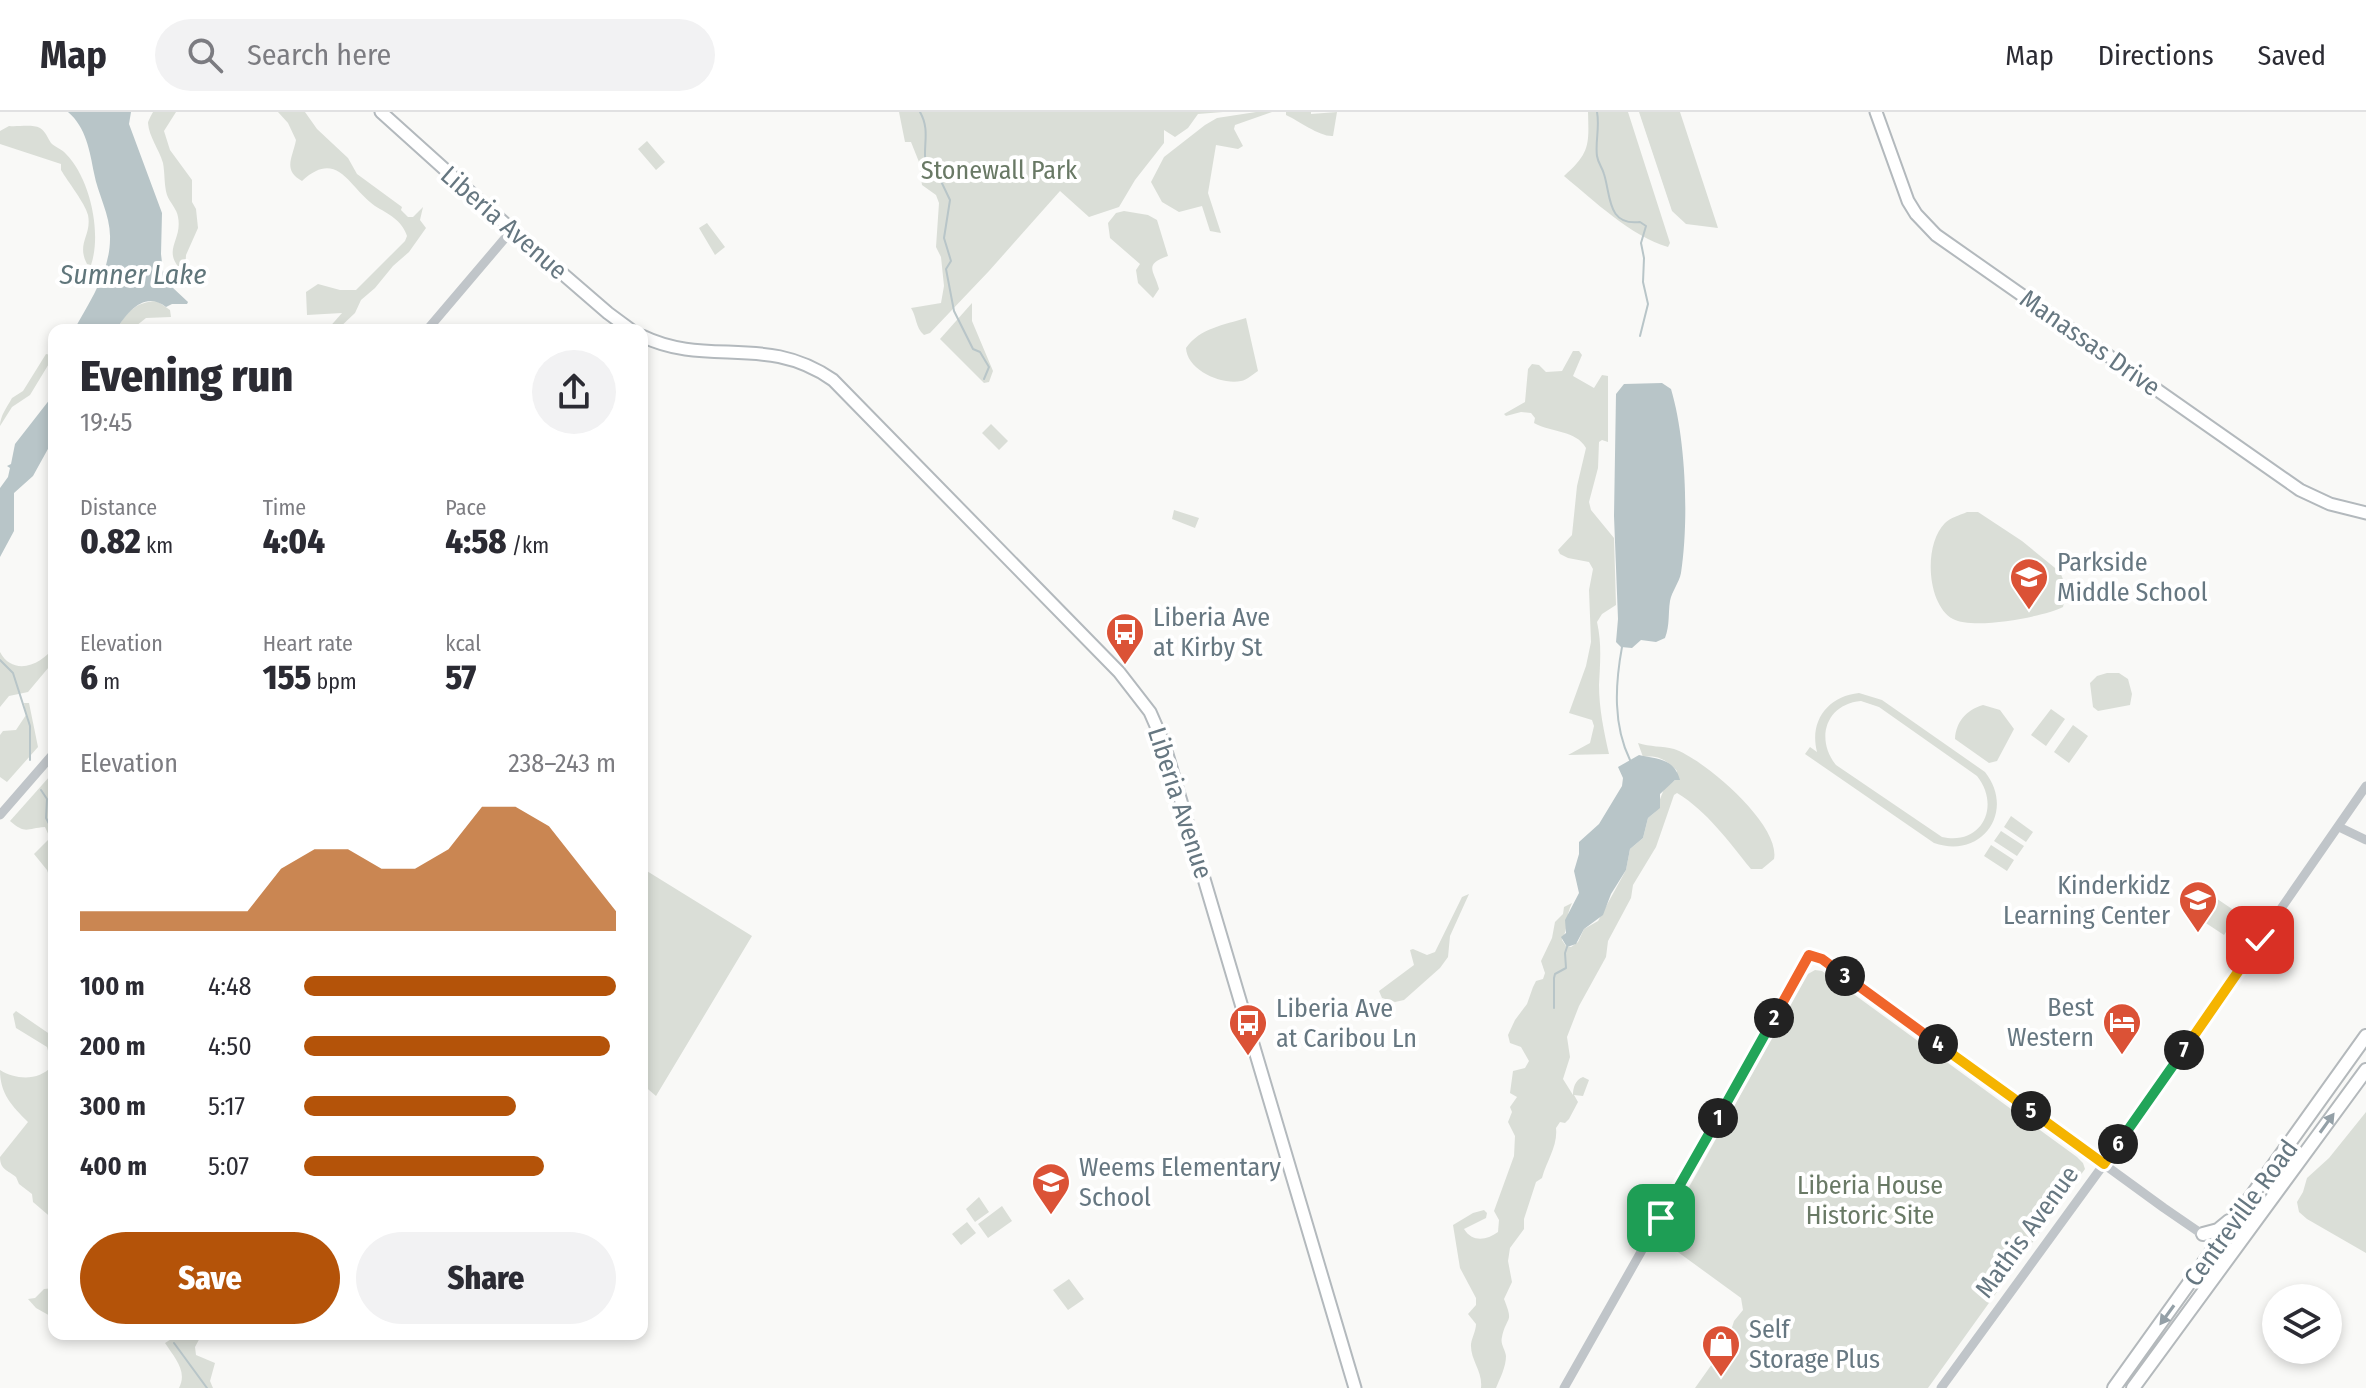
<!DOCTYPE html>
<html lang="en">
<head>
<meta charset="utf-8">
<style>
	body { margin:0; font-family:"Fira Sans Condensed",sans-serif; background:#f2f2f3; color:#2b2b33; height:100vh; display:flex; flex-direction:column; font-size:30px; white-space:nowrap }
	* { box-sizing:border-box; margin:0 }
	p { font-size:26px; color:#7c7c81 }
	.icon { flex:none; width:44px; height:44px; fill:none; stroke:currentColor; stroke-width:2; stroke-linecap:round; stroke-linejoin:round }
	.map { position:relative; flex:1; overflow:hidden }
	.side { position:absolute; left:48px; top:212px; width:600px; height:1016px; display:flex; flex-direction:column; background:#fff; border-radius:16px; box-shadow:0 4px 12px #0003 }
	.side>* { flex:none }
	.controls { position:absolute; left:2262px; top:1172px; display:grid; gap:16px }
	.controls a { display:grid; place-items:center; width:80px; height:80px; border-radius:50%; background:#fff; box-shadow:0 4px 12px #0003; font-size:40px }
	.pin { position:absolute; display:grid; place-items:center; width:68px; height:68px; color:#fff; margin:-34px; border-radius:16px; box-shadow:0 4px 12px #0006 }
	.km { position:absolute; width:40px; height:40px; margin:-20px; border-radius:50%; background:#222; color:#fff; font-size:22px; line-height:40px; text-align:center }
	.round { display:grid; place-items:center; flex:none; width:84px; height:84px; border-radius:42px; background:#f2f2f3 }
	.summary { display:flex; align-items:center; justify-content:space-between; height:136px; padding:0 32px }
	h1 { font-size:44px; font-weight:800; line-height:60px }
	.metrics { display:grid; grid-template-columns:repeat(3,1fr); gap:12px; height:136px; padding:8px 32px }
	.metrics div { display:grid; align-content:center }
	.metrics b { font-size:34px; font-weight:800 }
	.metrics small { font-size:22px; font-weight:400 }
	.metrics p { font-size:22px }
	.chart { height:224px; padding:16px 32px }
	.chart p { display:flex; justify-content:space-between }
	.chart svg { width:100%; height:144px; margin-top:8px; fill:#b45309; opacity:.7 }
	.primary-button { display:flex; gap:16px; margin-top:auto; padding:16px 32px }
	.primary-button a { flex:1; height:92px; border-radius:48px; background:#b45309; color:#fff; font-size:32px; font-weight:800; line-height:92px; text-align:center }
	.primary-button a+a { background:#f2f2f3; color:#2b2b33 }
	ul { padding:0 32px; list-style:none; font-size:26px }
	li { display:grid; grid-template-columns:128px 96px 1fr; align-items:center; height:60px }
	li i { height:20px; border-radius:10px; background:#b45309 }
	header { display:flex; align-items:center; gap:48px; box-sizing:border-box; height:112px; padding:0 40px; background:#fff; border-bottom:2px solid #e1e1e2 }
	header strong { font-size:38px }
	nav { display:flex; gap:44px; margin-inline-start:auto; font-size:28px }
	.search { width:560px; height:72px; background:#f2f2f3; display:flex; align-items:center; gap:20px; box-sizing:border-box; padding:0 28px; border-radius:44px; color:#7c7c81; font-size:30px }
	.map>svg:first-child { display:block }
	.green { fill:#daded7; fill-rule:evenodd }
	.water { fill:#b8c5c8 }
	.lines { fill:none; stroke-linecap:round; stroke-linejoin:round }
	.stream { stroke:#b8c5c8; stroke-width:2 }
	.secondary-casing { stroke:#b3b9bd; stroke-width:15 }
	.trunk-casing { stroke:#b4b9bc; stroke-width:16 }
	.tertiary { stroke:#c0c5c9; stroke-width:9 }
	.secondary { stroke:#fff; stroke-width:11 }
	.trunk { stroke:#fff; stroke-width:12 }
	.oneway { fill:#94a0a7 }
	.split-1-casing { stroke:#fff; stroke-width:16 }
	.split-2-casing { stroke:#fff; stroke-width:16 }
	.split-3-casing { stroke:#fff; stroke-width:16 }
	.split-4-casing { stroke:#fff; stroke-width:16 }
	.split-5-casing { stroke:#fff; stroke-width:16 }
	.split-6-casing { stroke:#fff; stroke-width:16 }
	.split-7-casing { stroke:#fff; stroke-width:16 }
	.split-8-casing { stroke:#fff; stroke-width:16 }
	.split-1 { stroke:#22a559; stroke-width:10 }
	.split-2 { stroke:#22a559; stroke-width:10 }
	.split-3 { stroke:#f0652b; stroke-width:10 }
	.split-4 { stroke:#f0652b; stroke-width:10 }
	.split-5 { stroke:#f5b400; stroke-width:10 }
	.split-6 { stroke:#f5b400; stroke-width:10 }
	.split-7 { stroke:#22a559; stroke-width:10 }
	.split-8 { stroke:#f5b400; stroke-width:10 }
	.labels { text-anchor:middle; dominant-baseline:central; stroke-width:8; stroke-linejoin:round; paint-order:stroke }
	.park-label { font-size:26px; fill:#697965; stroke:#fff }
	.street-label { font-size:26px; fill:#667781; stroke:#fff }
	.poi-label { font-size:26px; fill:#667781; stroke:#fff; text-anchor:start }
	.water-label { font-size:28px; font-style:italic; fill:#60767b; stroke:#fff }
</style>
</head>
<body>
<header>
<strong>Map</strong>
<div class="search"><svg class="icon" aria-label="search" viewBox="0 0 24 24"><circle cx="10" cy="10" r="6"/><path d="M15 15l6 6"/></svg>Search here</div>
<nav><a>Map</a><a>Directions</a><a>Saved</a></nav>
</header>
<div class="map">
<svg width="2366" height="1276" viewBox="0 0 2366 1276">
	<rect width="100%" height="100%" fill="#f9f9f7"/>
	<path class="green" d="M153,0H176L164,19L170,38L192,68V90L196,97L198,116L186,143L185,162C159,138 183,130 178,105C177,97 170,91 167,83C164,73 165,62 163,51C159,37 149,25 148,11C148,9 152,2 153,0Z
		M278,0H305L317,17L348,46L357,62L402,95L401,98L408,105H413L423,95L420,108L426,116L409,140L393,154L375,176L361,188L355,201L337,218H327L342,201L307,203L306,180L318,172L340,178H356L405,129L407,124C402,108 388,102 375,94C349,76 338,36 302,69C282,58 293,45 296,28L288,11Z
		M899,0H1223L1198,2L1188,16L1175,25L1164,18V31L1135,68L1119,95L1089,105L1060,79L989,159L930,221L924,223C915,215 917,205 911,196L941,191L944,174L941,145L936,135L939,91L936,83L922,73L919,50L911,30H905Z
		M1256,0H1272L1235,13L1234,17L1243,34L1238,37L1216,33L1208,81L1221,121L1210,119L1202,94L1179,100L1162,90L1151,70L1164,45L1205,13L1217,6Z
		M1286,0H1311V2L1337,0L1333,24C1320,25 1299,9 1286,3Z
		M1588,0H1628L1670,131L1668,135C1632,125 1593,88 1564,64C1590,41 1589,33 1588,0Z
		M1639,0H1680L1718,116L1686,112L1672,99Z
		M9,14C18,15 32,12 40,16C46,20 47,25 51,31C55,35 62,37 66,42C90,66 102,121 91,153L87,152C76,131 92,124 88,103C85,91 68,70 61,58V52L0,32V19Z
		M647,29L665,50L656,58L638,37Z
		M1124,99L1148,103L1157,108L1168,144C1143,153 1154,158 1159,177L1153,186L1138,171L1136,158L1140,152L1110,126L1108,111L1116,101Z
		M707,111L725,135L715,143L699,116Z
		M157,189L170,198L171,205L146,206L131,218H116C127,200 135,190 157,189Z
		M972,191V209L993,259L989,270L984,271L940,227Z
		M1246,206L1258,259C1253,262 1247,268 1241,269C1221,273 1187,258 1186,236C1200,216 1224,213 1246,206Z
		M1573,239H1579L1582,243L1573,264L1594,276L1602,263L1608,264V330L1602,328L1599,330L1598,356L1589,390L1591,398L1614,426L1616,493L1602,502L1597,510C1602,532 1600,552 1599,573C1599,596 1604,620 1609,642L1568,643L1590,631L1594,614L1592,608L1569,601L1586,554L1591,530L1589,478L1593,457L1589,450L1568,446L1560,442L1558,438L1572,423L1577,374L1586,336C1576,318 1552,321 1534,311L1535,306L1531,301L1521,300L1506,304L1504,302L1525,290L1528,257L1532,252L1539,253L1546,260L1562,259Z
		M46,242L51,243L50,250L30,283L12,295L0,314C0,304 7,295 12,286L23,279Z
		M991,312L1008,329L999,338L982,321Z
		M1174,398L1199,406L1195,416L1172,407Z
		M1967,400H1978L2022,429L2060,460L2067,477L2063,495C2043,505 1974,518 1953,507C1927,493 1923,433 1945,411C1950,406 1960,403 1967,400Z
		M54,534V549L28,580L9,584L0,595V540C13,565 43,553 54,534Z
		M2107,561H2119L2128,567L2132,582L2130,593L2098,599L2093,595L2090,571L2097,564Z
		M1859,581L1882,588L1985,660C2016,699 1982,748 1934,731L1805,642L1810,635L1817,640C1809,609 1828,584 1859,581ZM1861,589L1879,595L1977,664C2001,694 1982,734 1942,725L1836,653C1815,627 1826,592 1861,589Z
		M24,591H29L38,635L7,670L0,665V623L3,619L16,618L26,603Z
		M1983,593L2000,598L2014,617L1997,649L1989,651L1955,627C1956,610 1966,598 1983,593Z
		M2051,597L2065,607L2046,634L2031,623Z
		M2073,613L2088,624L2069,651L2054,640Z
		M1638,631C1650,635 1662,634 1674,637C1704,647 1781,713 1774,747L1762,757H1751C1729,730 1707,699 1677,681L1674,683L1656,735L1633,773L1631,786L1608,829L1606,845L1579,894L1567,925L1570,945L1563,967L1573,983C1573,976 1575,968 1583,965L1589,968L1583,984L1574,983L1578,990L1569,1007L1565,1011L1560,1010L1556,1016C1558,1034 1547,1048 1542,1066L1536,1070L1524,1107V1117L1510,1136L1508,1149L1512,1170L1504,1187C1514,1212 1507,1203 1502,1225C1500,1232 1505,1237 1506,1244C1506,1255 1500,1266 1496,1276H1481C1483,1259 1470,1248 1471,1232C1472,1225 1476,1219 1476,1212L1468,1202L1476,1193V1186L1460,1156L1453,1113L1473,1101L1484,1098L1487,1101L1486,1106L1464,1117C1472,1130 1486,1129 1498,1120L1499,1108L1494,1099L1514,1044L1515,1024L1508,1010L1512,1000L1510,995L1517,985L1510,981L1513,959L1525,956L1529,949L1521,935L1510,931L1508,923L1515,908L1527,892L1533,875L1536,869L1543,867L1545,861L1541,849L1552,826L1555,810L1563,802L1564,795L1572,791C1565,805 1569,815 1562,828L1566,834L1571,835L1578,830L1584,817L1598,809L1626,758L1630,737L1643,726L1648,706L1655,700L1664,677L1675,668L1677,659C1666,648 1659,643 1643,645Z
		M50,664L54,668V778L47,758L34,742L50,726L45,715C27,716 26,723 10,709Z
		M2011,704L2033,720L2026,730L2004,715Z
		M2001,719L2024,734L2017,744L1994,729Z
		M1991,733L2014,748L2007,759L1984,744Z
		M642,756L752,824L656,984L642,972Z
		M2201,776L2238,801L2224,823L2186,798Z
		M1469,782L1450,824L1448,845L1440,856L1404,888L1395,890L1382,886L1379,879L1414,853L1410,838L1413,837L1427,843L1435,840L1462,785Z
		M1815,858L1822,859L2077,1045L2083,1051L2085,1057L1928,1276H1695L1712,1252L1714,1242L1729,1225L1734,1209L1743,1198L1741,1186L1660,1127L1808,862Z
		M16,899L54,925V1108L33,1090L32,1082L19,1072L16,1065C8,1058 0,1058 0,1045L28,1010C12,994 0,982 0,958C16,968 39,969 52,954L47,935L16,916L13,902Z
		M2366,1000V1141L2307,1107L2299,1100L2297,1090L2303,1080L2307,1066L2329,1046Z
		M979,1085L989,1100L975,1110L966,1097Z
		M1002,1094L1012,1109L988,1126L978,1112Z
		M967,1110L976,1121L961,1133L952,1122Z
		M1069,1167L1084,1187L1068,1198L1053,1178Z
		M54,1176V1203L52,1205L36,1196L28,1187L35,1186L44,1177Z
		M179,1222H202L195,1235L196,1243L215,1251L210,1269L213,1276H179C188,1259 174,1245 165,1231Z"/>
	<path class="water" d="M68,0H131L129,12L162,101L161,142L163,159L172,175L188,190L187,192H172L166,195C145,178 127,200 116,218H74C89,191 110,160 110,127C111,104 98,83 94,61C90,40 86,15 68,0Z
		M1662,271L1671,277C1686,327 1689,409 1681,461C1679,471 1672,479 1670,489C1668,502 1670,513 1665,526L1656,530L1641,528L1632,536L1621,535L1616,530L1618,507L1614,404L1616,282L1624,272Z
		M54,282V326L33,364L14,381V419L0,445V376L8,365L10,356L7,354L11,352L15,332Z
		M1639,643C1657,647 1674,646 1680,668H1675L1660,682V696L1648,706L1643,726L1630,737L1626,758L1611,782L1603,803L1584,817L1576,832L1567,835L1561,825L1566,821L1565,808L1579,781L1574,759L1579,742V730L1599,712L1622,674L1623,666L1618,655Z"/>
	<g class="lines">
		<path class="stream" d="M920,0C931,19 922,35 926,55L939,65L950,88L944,126L951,149L946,157L954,199L973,237L980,240L989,255L984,267
			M1597,0C1600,15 1595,30 1597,44C1598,51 1602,55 1604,62C1611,84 1607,114 1640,110L1646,114L1641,131L1644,146L1643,170L1648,192L1640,224
			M1622,535C1615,573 1613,613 1630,648
			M0,548L13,561L30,614V648
			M41,678L47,687L46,706L54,721
			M1554,896V866L1555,862L1566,856L1565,841L1567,835
			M174,1231L207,1276"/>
		<g class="secondary-casing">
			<path id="secondary" d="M381,0L512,118L608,201L631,218
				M1876,0L1908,89L1916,102L1936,123L2300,378L2330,392L2366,401
				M642,224C708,256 766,221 833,268L1119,560L1150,600L1164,632L1355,1276"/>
		</g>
		<g class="trunk-casing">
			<path id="trunk" d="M2203,1122L2218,1118L2229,1109
				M2114,1276L2366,924
				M2133,1276L2366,958"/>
		</g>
		<path class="tertiary" d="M427,218L512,118
			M0,703L54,641
			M2339,715L2366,728
			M1564,1276L1809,843L1822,847L2164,1096L2231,1142
			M1941,1276L2104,1052L2366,674"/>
		<use href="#secondary" class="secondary"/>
		<use href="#trunk" class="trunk"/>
	</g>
	<defs><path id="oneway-solid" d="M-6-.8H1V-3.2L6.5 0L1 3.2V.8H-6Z" transform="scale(2)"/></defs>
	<g class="oneway">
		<use href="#oneway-solid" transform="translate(2327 1011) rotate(-54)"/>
		<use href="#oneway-solid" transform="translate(2167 1203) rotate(126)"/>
	</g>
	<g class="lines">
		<g class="split-1-casing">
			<path id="split-1" d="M1661,1106L1718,1006"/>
		</g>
		<g class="split-2-casing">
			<path id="split-2" d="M1718,1006L1774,906"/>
		</g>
		<g class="split-3-casing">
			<path id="split-3" d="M1774,906L1809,843L1822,847L1845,864"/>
		</g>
		<g class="split-4-casing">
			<path id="split-4" d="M1845,864L1938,932"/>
		</g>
		<g class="split-5-casing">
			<path id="split-5" d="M1938,932L2031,999"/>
		</g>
		<g class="split-6-casing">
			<path id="split-6" d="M2031,999L2104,1052L2118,1032"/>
		</g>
		<g class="split-7-casing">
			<path id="split-7" d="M2118,1032L2184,938"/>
		</g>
		<g class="split-8-casing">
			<path id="split-8" d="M2184,938L2260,828"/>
		</g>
		<use href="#split-1" class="split-1"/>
		<use href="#split-2" class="split-2"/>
		<use href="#split-3" class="split-3"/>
		<use href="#split-4" class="split-4"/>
		<use href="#split-5" class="split-5"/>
		<use href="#split-6" class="split-6"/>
		<use href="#split-7" class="split-7"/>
		<use href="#split-8" class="split-8"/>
	</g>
	<defs>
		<g id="school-pin" transform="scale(2)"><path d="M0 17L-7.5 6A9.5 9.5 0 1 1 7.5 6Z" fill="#db5236" stroke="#fff"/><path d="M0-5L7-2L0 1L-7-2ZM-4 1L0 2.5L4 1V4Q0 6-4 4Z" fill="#fff"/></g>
		<g id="bus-pin" transform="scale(2)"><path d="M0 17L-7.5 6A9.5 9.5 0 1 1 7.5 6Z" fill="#db5236" stroke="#fff"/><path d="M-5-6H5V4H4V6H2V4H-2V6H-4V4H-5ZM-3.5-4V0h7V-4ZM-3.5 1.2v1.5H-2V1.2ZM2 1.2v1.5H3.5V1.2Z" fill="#fff"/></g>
		<g id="hotel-pin" transform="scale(2)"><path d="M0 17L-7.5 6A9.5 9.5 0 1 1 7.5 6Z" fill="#db5236" stroke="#fff"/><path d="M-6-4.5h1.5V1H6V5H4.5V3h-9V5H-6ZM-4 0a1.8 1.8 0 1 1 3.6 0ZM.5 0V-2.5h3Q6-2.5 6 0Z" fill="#fff"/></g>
		<g id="shop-pin" transform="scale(2)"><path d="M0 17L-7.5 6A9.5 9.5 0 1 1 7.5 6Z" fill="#db5236" stroke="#fff"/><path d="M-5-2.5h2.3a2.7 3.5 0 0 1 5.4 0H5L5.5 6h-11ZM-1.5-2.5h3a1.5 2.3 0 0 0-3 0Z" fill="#fff"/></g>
	</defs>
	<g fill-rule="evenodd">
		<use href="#school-pin" x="2029" y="465"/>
		<use href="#bus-pin" x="1125" y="520"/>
		<use href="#school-pin" x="2198" y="788"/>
		<use href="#hotel-pin" x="2122" y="910"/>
		<use href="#bus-pin" x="1248" y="911"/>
		<use href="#school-pin" x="1051" y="1070"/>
		<use href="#shop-pin" x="1721" y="1232"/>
	</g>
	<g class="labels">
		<g class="park-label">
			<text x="999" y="58">Stonewall Park</text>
			<text x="1870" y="1073">Liberia House<tspan x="1870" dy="30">Historic Site</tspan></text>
		</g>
		<g class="street-label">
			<text transform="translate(504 111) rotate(41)">Liberia Avenue</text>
			<text transform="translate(2090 231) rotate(35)">Manassas Drive</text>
			<text transform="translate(1180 691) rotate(72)">Liberia Avenue</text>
			<text transform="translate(2241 1101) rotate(-54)">Centreville Road</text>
			<text transform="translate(2027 1120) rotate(-54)">Mathis Avenue</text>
		</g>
		<g class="poi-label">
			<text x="2057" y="450">Parkside<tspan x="2057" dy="30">Middle School</tspan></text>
			<text x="1153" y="505">Liberia Ave<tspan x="1153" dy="30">at Kirby St</tspan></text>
			<text x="2170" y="773" text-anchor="end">Kinderkidz<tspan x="2170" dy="30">Learning Center</tspan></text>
			<text x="2094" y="895" text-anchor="end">Best<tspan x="2094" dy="30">Western</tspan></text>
			<text x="1276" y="896">Liberia Ave<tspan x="1276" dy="30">at Caribou Ln</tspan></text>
			<text x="1079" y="1055">Weems Elementary<tspan x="1079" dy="30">School</tspan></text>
			<text x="1749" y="1217">Self<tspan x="1749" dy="30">Storage Plus</tspan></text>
		</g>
		<g class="water-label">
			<text x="133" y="162">Sumner Lake</text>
		</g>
	</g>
</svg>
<div class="controls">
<a><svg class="icon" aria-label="layers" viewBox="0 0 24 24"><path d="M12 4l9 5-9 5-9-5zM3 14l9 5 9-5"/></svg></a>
</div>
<div class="pin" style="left:1661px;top:1106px;background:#1e9e55"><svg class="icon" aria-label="arrive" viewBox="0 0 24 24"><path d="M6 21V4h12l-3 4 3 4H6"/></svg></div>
<div class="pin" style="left:2260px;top:828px;background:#d93025"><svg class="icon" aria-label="check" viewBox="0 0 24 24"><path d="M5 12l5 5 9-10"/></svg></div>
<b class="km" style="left:1718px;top:1006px">1</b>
<b class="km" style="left:1774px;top:906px">2</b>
<b class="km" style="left:1845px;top:864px">3</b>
<b class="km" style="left:1938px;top:932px">4</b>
<b class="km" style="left:2031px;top:999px">5</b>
<b class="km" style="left:2118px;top:1032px">6</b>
<b class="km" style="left:2184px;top:938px">7</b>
<section class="side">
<div class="summary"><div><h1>Evening run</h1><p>19:45</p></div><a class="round"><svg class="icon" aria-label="share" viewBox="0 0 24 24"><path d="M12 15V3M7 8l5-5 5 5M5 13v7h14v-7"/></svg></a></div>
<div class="metrics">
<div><p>Distance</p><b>0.82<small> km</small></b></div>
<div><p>Time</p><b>4:04</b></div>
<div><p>Pace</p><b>4:58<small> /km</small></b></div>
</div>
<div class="metrics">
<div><p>Elevation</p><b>6<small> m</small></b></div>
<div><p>Heart rate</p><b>155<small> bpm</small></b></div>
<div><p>kcal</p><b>57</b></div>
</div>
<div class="chart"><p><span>Elevation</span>238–243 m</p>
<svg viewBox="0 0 160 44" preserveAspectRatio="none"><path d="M0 44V38L10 38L20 38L30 38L40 38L50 38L60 25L70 19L80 19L90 25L100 25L110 19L120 6L130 6L140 12L150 25L160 38V44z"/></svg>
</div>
<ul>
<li><b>100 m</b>4:48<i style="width:100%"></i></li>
<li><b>200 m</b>4:50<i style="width:98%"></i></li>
<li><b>300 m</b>5:17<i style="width:68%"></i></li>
<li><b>400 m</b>5:07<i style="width:77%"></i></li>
</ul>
<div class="primary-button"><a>Save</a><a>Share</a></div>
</section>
</div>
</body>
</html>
